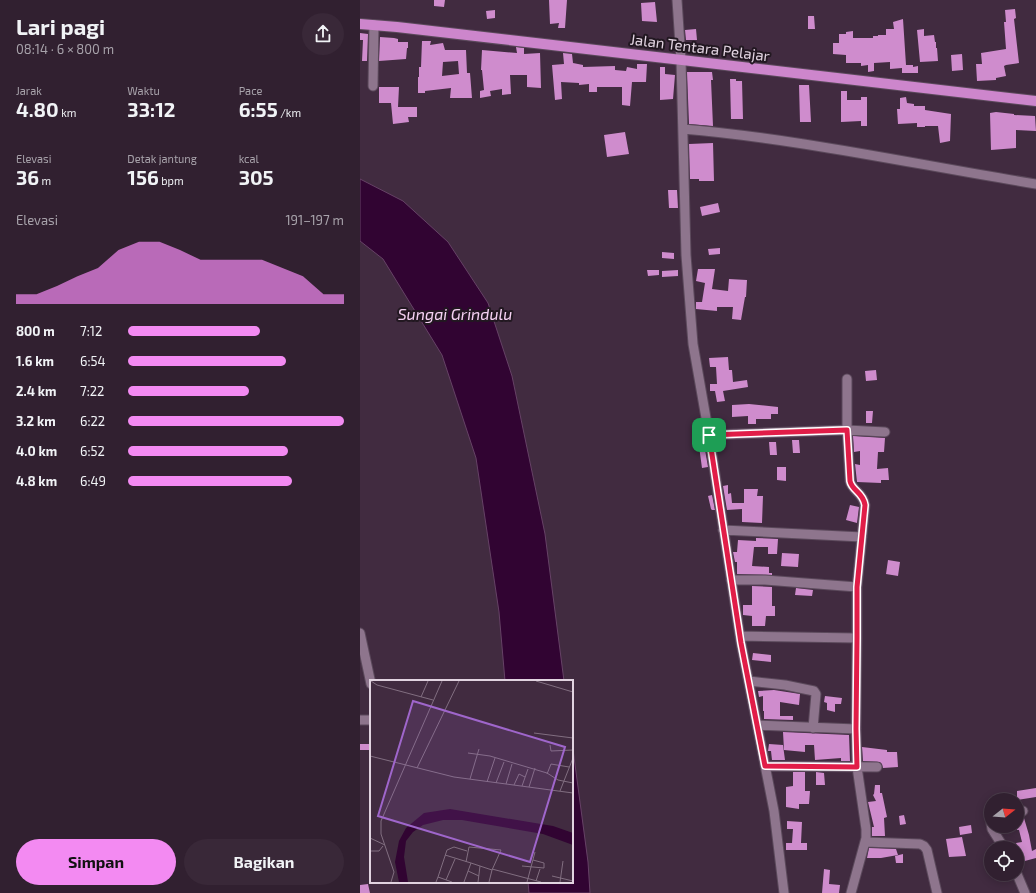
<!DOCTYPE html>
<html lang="id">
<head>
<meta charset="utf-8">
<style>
	body { margin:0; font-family:"Exo 2",sans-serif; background:#392838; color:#f1f3f6; height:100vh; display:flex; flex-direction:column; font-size:15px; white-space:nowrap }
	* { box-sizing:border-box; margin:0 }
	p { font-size:13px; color:#a8a3ab }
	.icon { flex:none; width:22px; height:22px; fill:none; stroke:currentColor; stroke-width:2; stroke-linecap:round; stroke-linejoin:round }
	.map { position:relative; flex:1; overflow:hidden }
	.sheet { display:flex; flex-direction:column; background:#312030; width:360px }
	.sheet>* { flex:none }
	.needle { width:26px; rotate:73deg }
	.controls { position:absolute; left:624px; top:793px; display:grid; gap:8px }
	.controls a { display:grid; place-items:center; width:40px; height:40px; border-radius:50%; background:#312030; box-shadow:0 2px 10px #0003,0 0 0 1px #4c3e4c; font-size:20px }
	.pin { position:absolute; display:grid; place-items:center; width:34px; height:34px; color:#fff; margin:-17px; border-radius:8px; box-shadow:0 2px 6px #0006 }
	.round { display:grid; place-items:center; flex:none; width:42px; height:42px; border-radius:21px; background:#392838 }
	.overview { display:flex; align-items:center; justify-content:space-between; height:68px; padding:0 16px }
	h1 { font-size:22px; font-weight:700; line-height:30px }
	.stats { display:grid; grid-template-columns:repeat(3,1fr); gap:6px; height:68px; padding:4px 16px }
	.stats div { display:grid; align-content:center }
	.stats b { font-size:20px; font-weight:700 }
	.stats small { font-size:11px; font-weight:400 }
	.stats p { font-size:11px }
	.chart { height:112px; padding:8px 16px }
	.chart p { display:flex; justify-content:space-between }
	.chart svg { width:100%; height:72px; margin-top:4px; fill:#f38af2; opacity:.7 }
	.button { display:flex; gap:8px; margin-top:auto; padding:8px 16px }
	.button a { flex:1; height:46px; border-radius:24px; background:#f38af2; color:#111; font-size:16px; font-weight:700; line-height:46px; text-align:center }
	.button a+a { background:#392838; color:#f1f3f6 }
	ul { padding:0 16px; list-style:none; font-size:13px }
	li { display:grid; grid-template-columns:64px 48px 1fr; align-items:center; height:30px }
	li i { height:10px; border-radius:5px; background:#f38af2 }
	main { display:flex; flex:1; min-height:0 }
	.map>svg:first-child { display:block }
	.water { fill:#310432; stroke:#664266 }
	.building { fill:#cf8ccd; fill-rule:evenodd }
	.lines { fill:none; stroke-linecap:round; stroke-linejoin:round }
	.minor-casing { stroke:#5b495b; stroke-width:11 }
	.major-casing { stroke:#5b495b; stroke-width:12 }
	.minor { stroke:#8e758d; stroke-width:9 }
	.major { stroke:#cd86cc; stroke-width:10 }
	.route-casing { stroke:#fff; stroke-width:8 }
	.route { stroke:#e11d48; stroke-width:5 }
	.labels { text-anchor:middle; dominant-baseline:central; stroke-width:4; stroke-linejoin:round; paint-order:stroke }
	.street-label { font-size:15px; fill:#e1d3e0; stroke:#221821 }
	.water-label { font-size:16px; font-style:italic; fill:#f5d1f3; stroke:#221821 }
	.inset-road { fill:none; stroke:#816e80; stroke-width:1 }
	.view { fill:#9f66cb; fill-opacity:0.15; stroke:#9f66cb; stroke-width:2 }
	.inset-edge { fill:none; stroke:#e1d3e0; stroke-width:2 }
</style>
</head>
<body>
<main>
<section class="sheet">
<div class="overview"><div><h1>Lari pagi</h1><p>08:14 · 6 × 800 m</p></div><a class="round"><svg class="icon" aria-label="share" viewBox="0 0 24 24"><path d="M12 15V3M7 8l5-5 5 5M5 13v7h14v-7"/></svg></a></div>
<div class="stats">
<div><p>Jarak</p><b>4.80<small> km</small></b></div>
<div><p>Waktu</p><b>33:12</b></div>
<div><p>Pace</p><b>6:55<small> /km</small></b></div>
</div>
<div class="stats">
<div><p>Elevasi</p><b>36<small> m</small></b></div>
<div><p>Detak jantung</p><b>156<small> bpm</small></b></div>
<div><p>kcal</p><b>305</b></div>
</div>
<div class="chart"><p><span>Elevasi</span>191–197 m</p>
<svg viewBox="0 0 160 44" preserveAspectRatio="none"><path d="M0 44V38L10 38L20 33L30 27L40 22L50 11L60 6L70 6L80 11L90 17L100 17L110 17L120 17L130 22L140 27L150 38L160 38V44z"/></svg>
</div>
<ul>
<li><b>800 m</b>7:12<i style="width:61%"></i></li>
<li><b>1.6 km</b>6:54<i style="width:73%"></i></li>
<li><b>2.4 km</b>7:22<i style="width:56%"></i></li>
<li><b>3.2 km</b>6:22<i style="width:100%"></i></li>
<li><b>4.0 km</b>6:52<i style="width:74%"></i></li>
<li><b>4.8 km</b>6:49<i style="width:76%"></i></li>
</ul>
<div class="button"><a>Simpan</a><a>Bagikan</a></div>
</section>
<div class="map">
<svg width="676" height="893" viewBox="0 0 676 893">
	<rect width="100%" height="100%" fill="#412b40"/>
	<path class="water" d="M0,179L43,201L88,242L128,303L152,376L185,534L204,681H145L139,612L116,458L82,355L23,259L0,241Z
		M212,742L228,862L230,893H169L168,882H212Z"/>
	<path class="building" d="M74,0H85L84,7L74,6Z
		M189,0H207L205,28H198L199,23L190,24Z
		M295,2L297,22L282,21L281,3Z
		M655,9L656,18L654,19L659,63L646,65L644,66L646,76L636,78V80L617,81L616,64H622L621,53L646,49L644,22H646L645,10Z
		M135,10V18L127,19L126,11Z
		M448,16H454L455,29H448Z
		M543,19L546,65H553V67L558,66V73H542V68L530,69V62L514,63V71L508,72V65L501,66V63H486V55L473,54V43H479V34H486V32L493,31V38H513V36H518V35H526V29H534L533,22Z
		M336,29L337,40H326L325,30Z
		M564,29V36L574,35L575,42H576V48H577L578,61L560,62L557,30Z
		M0,33L8,34L7,61H2L3,40H0Z
		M20,37L34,38L38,39V42H48V48H47L46,59L19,61Z
		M62,41H71L70,45L83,43L85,50H106L107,73H110L112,98H90L91,88L65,91V93H58V77H59V67H61ZM98,61L99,74L82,76L83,62Z
		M156,47L164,48V54L180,53L181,88L167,87V75H150L151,94L142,95V89L130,91L131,96L120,98V91L124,90L122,70H121L122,50L157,53Z
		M203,53L212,54L213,63L223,65V67L255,66V70L266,71L267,67L277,69V64H287L286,82H272L270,106L262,105V87H237V92H229V84L219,85V83L201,82L202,99L195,100L192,65L204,64Z
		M602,54L603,70L592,71L591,55Z
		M300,67H305V74L315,75L313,99L300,100Z
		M327,72H352L353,80H351L353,126L329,124Z
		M370,79H376V81H382L383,119H371Z
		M439,85H449L451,122H440Z
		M19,87H39L38,107H57V117H48L49,122L33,124L31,103H19Z
		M481,91H487V100H501V97H507V126H501V121L481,122Z
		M546,97L547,103L554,104V106H565V110L591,114L590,141L580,143L578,126H565V127H557V123L538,124L537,109H540V98Z
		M636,112L654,114V115L675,116L676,131L656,130V148L631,150L630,113Z
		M265,132L269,154L247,157L244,135Z
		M353,143L354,181H339V179H330L329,144Z
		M308,190H317L318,208H309Z
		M358,203L360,212L342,216L340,207Z
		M360,248V254L349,255L348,249Z
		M302,252L314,253V259L302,258Z
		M338,269H355L352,289L368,291L369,279L387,280L386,297H385L381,320L372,319L373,307H357V311L336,309V302H342L345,283L336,281Z
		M287,270H299V275L288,276Z
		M318,270V276L302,277V271Z
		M368,357L369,370H372L373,382L387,380L388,387L363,391L365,401L357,402L355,391H350V384H357L356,367H350L349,358Z
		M516,370L517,380L506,381L505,371Z
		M389,404L418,407V414H411V419H396V424H388V416L372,417V405Z
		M506,411H513L512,423H506Z
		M493,436L525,438L524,452H518L517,469L528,468L529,480H521V483L497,482L495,464L500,465V451L494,452Z
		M343,438L348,467L342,468L338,439Z
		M432,440H439L440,453H433Z
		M409,442H416L417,455H410Z
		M417,467H426V481L417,480Z
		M368,485V494L371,493L372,503H384V489H398L397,496H403L402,523L382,522V509L367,510L363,486Z
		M352,495L355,510H352L351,509L348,496Z
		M490,505L499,507L497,523L486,520Z
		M396,538L418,539L417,554H408V547H394L392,566L409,567V573H412V575L377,574V562H375L373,552H377L378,540L396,541Z
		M422,553L439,554L438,567L421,566Z
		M528,560L540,562L538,576L526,574Z
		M392,586L412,587V606H415V616H406L405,626H392V616L383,615V605H392Z
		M436,588L453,590L452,596L435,595Z
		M393,653L411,655V662L392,660Z
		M414,690L440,694L439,705L420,702V716H433V720L404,719V711H403V696L399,697L398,691Z
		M465,696L482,698L481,704H475V712L467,710V703L464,702Z
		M423,732L489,735L490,761H481V758L455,760L454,745H445V752L424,750Z
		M0,744H11V750H0Z
		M409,744L423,745L425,760H412L411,751H408Z
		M502,747L527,750V752H537L538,767L523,768L522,764L520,762L503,761Z
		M433,772H445V791H450L449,804H439V809L426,807V787L433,786Z
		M456,772L464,773L465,785H456Z
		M515,785H520V793H522L527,817L524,818L525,836H512V827H514L508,802L516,801L513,795L514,794Z
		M676,788V797L657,800V791Z
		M544,815L546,824L540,825L539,816Z
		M664,818L669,835L672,851L676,849V858L661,862L656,843L662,842L659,830H657V820Z
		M427,821L442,822L441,843H447V850H426V843H432L433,829H427Z
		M611,825L612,833L600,835L599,827Z
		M602,837L606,856L589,857L586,839Z
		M509,848L536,849L538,855L521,858H507Z
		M543,854V863H536L535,856Z
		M464,869L470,870L469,884L480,885L479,893H462Z
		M8,884L10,893H0V885Z"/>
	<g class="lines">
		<g class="minor-casing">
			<path id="minor" d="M317,0L321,60L326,255L333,344L349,435L381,643L414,811L424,893
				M13,86L14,25
				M323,129C441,139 558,165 676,184
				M487,379V430L490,481C492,491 503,492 505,505L497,587V638L496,729L497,767L506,829V838L491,893
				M349,435L487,430L525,432
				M363,530L502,537
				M371,580H405L497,587
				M0,633L11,684
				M380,636L497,638
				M389,681L425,685L454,691L456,694L453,728
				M0,720H11
				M397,725L496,729
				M405,766L517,767
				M657,812L663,811
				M631,823L632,829L644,848
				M505,842L560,844L564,846L567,850L577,893
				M657,874L665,893"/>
		</g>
		<g class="major-casing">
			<path id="major" d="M0,24L37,27L676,101"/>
		</g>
		<use href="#minor" class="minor"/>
		<use href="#major" class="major"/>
	</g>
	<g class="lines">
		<g class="route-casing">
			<path id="route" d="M487,430L490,481C492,491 503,492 505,505L497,587V638L496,729L497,767L405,766L381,643L349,435Z"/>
		</g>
		<use href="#route" class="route"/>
	</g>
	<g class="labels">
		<g class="street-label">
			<text transform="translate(340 47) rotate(7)">Jalan Tentara Pelajar</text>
		</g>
		<g class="water-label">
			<text x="95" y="313">Sungai Grindulu</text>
		</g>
	</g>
	<g transform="translate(10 680)">
		<rect width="203" height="203" fill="#412b40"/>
		<path d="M80,129L183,146L203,153V165L173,154L92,140H73L53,145L43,152L36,161L34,177L38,202H29L25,182L29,161L36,148L54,133Z" fill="#310432"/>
		<path class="inset-road" d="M1,1L7,5L63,20M166,1L203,12M51,17L58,1M164,53L203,58M180,65L181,71L203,70M98,73L120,76L177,93L188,100L203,103M0,76L84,97L203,113M47,88L89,1M177,94L181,84L199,87M100,99L109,69M117,102L125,78M126,103L134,82M136,104L142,84M144,105L149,94L155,97M152,106L158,89M159,107L165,88M190,111L203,78M0,158L15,165M0,171H9L13,166M75,175L101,183M152,186L174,188V183L163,180M122,189L171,202M98,191L109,196M182,196L203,201M68,197L77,170L84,167L97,171M76,200L85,179M166,201L170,189M21,202L24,192L11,154V141L72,1M66,202L68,197L82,202M94,202L101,183L122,190L131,170L99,167L96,182M108,202L110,186M119,202L122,190M157,202L165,172M190,202L193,181"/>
		<path class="view" d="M43,21L195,67L160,182L8,136Z"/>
		<rect width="203" height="203" class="inset-edge"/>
	</g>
</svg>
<div class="controls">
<a><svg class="needle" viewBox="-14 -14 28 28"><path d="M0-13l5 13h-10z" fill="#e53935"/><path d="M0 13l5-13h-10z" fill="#a8a3ab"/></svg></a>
<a><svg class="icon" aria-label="locate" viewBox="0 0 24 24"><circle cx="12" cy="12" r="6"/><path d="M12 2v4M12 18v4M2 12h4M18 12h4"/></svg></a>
</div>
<div class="pin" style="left:349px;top:435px;background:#1e9e55"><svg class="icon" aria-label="arrive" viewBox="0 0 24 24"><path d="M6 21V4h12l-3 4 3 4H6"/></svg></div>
</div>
</main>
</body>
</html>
